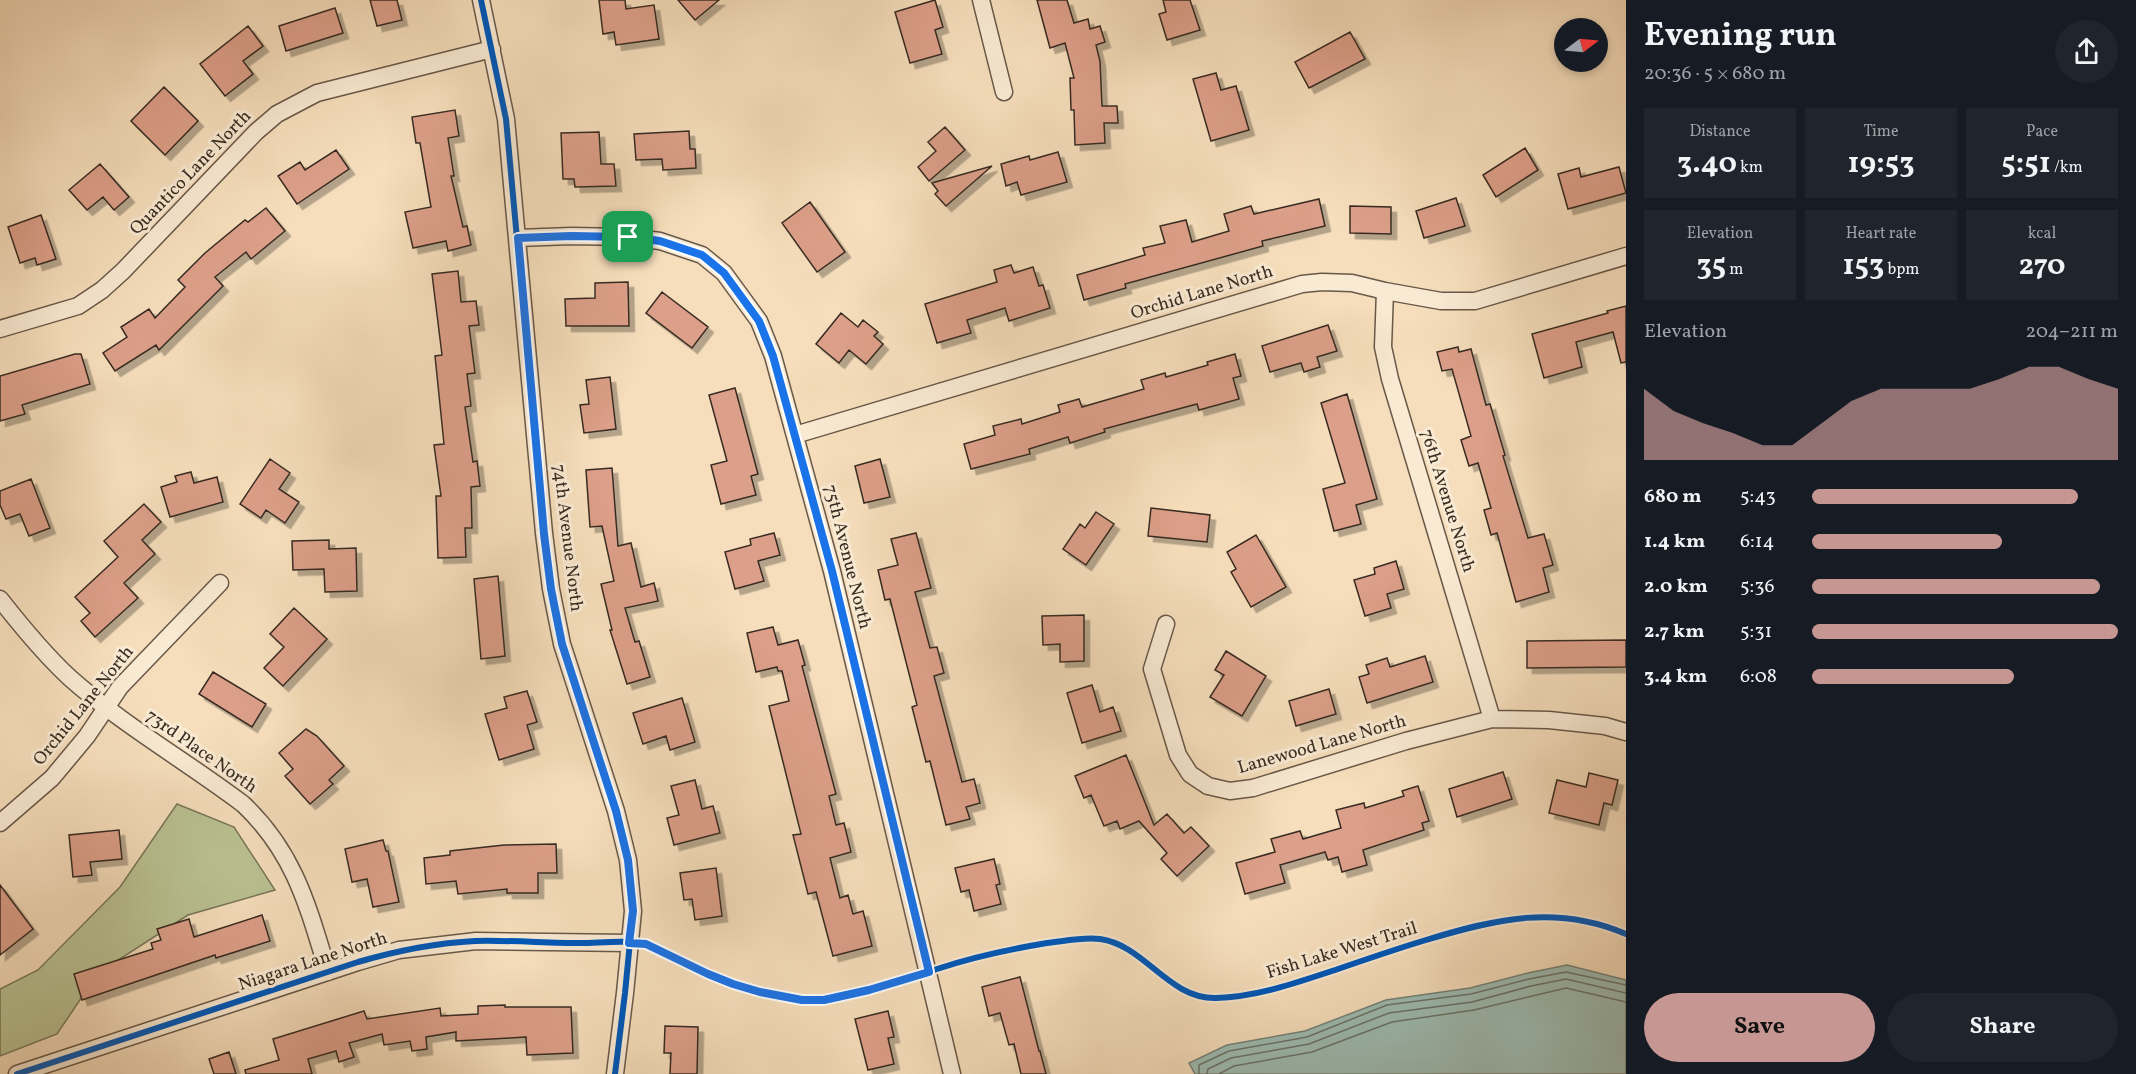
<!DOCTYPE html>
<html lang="en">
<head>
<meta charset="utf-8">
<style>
	body { margin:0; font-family:Vollkorn,serif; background:#20242c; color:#f1f3f6; height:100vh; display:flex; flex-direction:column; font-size:22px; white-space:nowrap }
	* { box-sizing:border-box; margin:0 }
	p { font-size:20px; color:#9ea1a6 }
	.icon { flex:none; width:33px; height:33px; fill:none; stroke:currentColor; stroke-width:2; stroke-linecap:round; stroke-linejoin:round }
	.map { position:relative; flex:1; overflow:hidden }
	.details { display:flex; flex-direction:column; background:#171b24; width:510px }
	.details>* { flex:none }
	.needle { width:39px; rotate:74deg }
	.tools { position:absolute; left:1554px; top:18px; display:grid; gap:12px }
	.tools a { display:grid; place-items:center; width:54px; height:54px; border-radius:50%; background:#171b24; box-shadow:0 3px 9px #0003; font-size:30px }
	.pin { position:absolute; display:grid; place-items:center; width:51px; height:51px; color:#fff; margin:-26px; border-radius:12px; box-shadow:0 3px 9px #0006 }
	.round { display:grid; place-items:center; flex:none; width:63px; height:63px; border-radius:32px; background:#20242c }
	.summary { display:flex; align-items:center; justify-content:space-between; height:102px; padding:0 18px }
	h1 { font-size:33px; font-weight:700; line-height:45px }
	.metrics { display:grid; grid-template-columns:repeat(3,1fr); gap:9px; height:102px; padding:6px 18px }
	.metrics div { display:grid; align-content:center; border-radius:0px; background:#20242c; text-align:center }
	.metrics b { font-size:30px; font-weight:700 }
	.metrics small { font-size:16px; font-weight:400 }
	.metrics p { font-size:16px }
	.chart { height:168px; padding:12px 18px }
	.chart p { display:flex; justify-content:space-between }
	.chart svg { width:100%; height:108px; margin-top:6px; fill:#c59692; opacity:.7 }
	.button { display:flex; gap:12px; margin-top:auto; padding:12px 18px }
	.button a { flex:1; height:69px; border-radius:36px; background:#c59692; color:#111; font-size:24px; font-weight:700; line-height:69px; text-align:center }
	.button a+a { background:#20242c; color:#f1f3f6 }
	ul { padding:0 18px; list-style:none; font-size:20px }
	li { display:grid; grid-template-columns:96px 72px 1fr; align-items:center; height:45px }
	li i { height:15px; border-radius:8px; background:#c59692 }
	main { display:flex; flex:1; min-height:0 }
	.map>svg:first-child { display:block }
	.green { fill:#bac293; stroke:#79775a; stroke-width:1.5 }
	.water { fill:#9dbcb3; stroke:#758279; stroke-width:1.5 }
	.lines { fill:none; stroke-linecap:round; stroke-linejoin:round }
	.shore { stroke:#6a746a; stroke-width:1.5 }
	.building { fill:#dc9f89; stroke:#382c21; stroke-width:1.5; filter:url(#shadow) }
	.street-casing { stroke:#685848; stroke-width:19 }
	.street { stroke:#f9ead3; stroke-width:16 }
	.cycleway-casing { stroke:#f9ead3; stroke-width:10 }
	.cycleway { stroke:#0057b8; stroke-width:6 }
	.route-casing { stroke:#fff; stroke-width:12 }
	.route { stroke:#1a73e8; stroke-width:8 }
	.labels { text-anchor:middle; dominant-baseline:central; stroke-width:6; stroke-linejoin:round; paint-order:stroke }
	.street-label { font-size:18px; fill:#382c21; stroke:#f9ead3 }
</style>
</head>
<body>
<main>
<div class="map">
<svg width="1626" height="1074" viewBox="0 0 1626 1074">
	<defs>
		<filter id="shadow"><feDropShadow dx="5.5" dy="5.5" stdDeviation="0" flood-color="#0004"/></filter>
	</defs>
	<rect width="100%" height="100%" fill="#f6debc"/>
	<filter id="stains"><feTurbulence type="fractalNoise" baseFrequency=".00333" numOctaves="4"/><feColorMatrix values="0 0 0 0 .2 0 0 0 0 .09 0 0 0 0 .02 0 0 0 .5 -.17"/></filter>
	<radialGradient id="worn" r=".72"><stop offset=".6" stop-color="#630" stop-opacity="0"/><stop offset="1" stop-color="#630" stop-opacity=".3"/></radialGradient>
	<path class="green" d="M177,804L234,827L275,890L188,915L98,973L57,1034L0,1056V989L38,970L120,887Z"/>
	<path class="water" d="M1567,965L1626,980V1074H1195L1189,1063L1227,1045L1305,1031L1386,1000L1470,988L1528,973Z"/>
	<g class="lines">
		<path class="shore" d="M1199,1074V1065L1229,1051L1307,1037L1387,1005L1471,994L1529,979L1566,972L1626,985
			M1207,1074L1208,1069L1231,1058L1309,1044L1389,1013L1472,1002L1531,986L1566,979L1626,993
			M1219,1074L1234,1066L1312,1052L1392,1022L1474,1010L1566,988L1626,1002"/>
	</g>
	<path class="building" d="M370,0H397L402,20L377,26Z
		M599,0H625L626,9L654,5L659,39L616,45L614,32L603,34Z
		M678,0H719L695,20Z
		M935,0L943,27L935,30L942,54L910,63L895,12Z
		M1037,0H1067L1074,23L1088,19L1090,29L1100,26L1105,42L1096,45L1100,61L1102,106H1117L1118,123H1104L1105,143L1075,145L1074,110H1071L1070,78H1074L1065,43L1050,48Z
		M1163,0H1190L1200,30L1167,40L1159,14L1166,12Z
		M335,8L343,33L286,51L279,26Z
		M248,26L263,46L243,61L253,74L225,96L200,64Z
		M1350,32L1365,59L1309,88L1295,62Z
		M1216,73L1221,90L1236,86L1249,130L1211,141L1193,79Z
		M164,87L198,121L165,155L131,121Z
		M455,110L459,136L448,138L454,176H451L463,227L467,226L471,245L448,251L446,241L413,248L405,212L431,207L420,143H416L412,117Z
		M945,127L965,150L929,181L918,167L936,151L928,142Z
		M689,131L690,149H695L696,168L663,170L662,159L636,160L634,134Z
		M599,132L601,164H614L616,186L575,187L574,179H563L561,133Z
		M1525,148L1538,170L1496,197L1483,175Z
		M336,150L349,169L297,204L278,176L300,162L305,170Z
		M1058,152L1067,182L1021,195L1017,182L1006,186L1001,164L1029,156L1030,160Z
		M100,164L129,197L114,210L103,197L87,210L69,190Z
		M992,166L946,206L935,194L938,191L932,183Z
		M1619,167L1626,193L1568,209L1558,174L1579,168L1581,177Z
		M1456,198L1465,226L1424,238L1416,211Z
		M1319,199L1325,226L1262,241L1263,246L1125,284L1126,288L1084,300L1077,275L1145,255L1143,248L1165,243L1160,226L1186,220L1192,242L1229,231L1224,214L1251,206L1254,214Z
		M810,202L845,252L817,272L782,223Z
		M1350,206L1391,207V234L1350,233Z
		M266,208L285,231L251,259L246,252L215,277L223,286L159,350L156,345L115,371L103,353L127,337L121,327L149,309L155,318L185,287L178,280L205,253L245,220L248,222Z
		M41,215L56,259L37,265L35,258L20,263L8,227Z
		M1011,265L1014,273L1033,267L1039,286L1043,285L1050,308L1009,321L1005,308L967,320L971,333L937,343L925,304L997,282L994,270Z
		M458,271L461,302L476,301L479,325L469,326L475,373L467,374L471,406L465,407L473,462L477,461L480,486L471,487L472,528H465L466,557L438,558L436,496H441L434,445L444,444L435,356L442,355L432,274Z
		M628,282L629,326H566L565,299L595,298V283Z
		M662,292L708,327L692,348L646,313Z
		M1626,306V362L1621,363L1613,332L1576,342L1582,367L1544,378L1532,334L1608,313L1607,311Z
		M841,313L858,327L863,320L878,332L874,336L883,344L866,364L849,350L839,363L816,344Z
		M1328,325L1337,351L1317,357L1320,367L1304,372L1301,363L1270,372L1262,346Z
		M1458,347L1459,352L1471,349L1486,405L1490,404L1505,455L1503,456L1528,538L1544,534L1553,565L1543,568L1549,592L1516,602L1497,533L1491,535L1484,510L1491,508L1478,463L1469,466L1461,440L1471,436L1452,369L1442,371L1437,352Z
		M75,354H81L90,384L22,405L25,414L0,421V376Z
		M1235,354L1241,376L1233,378L1239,399L1199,410L1197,404L1104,429L1105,432L1070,443L1068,437L1029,449L1030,454L971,469L964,444L995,435L993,426L1021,419L1022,424L1060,412L1058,405L1079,399L1082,407L1144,389L1141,380L1165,373L1166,377L1208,365L1207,362Z
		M610,377L616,429L584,433L580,405L589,404L586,380Z
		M735,388L758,474L751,476L756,495L721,504L711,465L727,461L709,395Z
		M1347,394L1377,499L1356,505L1361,524L1334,531L1323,489L1345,483L1321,403Z
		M270,459L290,473L279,489L299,502L285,523L266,510L261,518L240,504Z
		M880,459L890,497L864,503L855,466Z
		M612,468L618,546L631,543L641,587L654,583L658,601L625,608L635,642L639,641L650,677L627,684L610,630H612L601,584L614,581L602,526L590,527L586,470Z
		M191,472L194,483L217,477L223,502L170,517L161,487L177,482L175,476Z
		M31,479L50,528L29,536L20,514L6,519L0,505V491Z
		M144,504L161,522L142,540L155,554L124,583L138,598L95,637L81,621L90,613L75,597L118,557L104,541Z
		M1151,508L1210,515L1207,542L1148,536Z
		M1096,512L1114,524L1086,565L1063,549L1080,524L1085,528Z
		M774,533L780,555L758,561L764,581L735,589L725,552L751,545L750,539Z
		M916,533L931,588L915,592L930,648L937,647L944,673L934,676L962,782L974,779L980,803L966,807L970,819L946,825L930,761L926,762L912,707L917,705L890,599L885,600L878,570L898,565L891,539Z
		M1256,535L1286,587L1251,607L1231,572L1236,569L1227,552Z
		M329,540V549L356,548L357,591L325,592L324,569L293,570L292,541Z
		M1396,561L1404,589L1387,594L1391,608L1365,616L1354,580L1375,574L1374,568Z
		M498,576L505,656L481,659L474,579Z
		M294,608L327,639L283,686L264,668L284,647L270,634Z
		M1084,615V661L1060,662V644L1043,645L1042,616Z
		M773,627L778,645L798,640L805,665L802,666L836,794L829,796L836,825L844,823L851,852L830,858L840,898L848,895L853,914L863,911L872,946L833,956L816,892L808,894L793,835L801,834L769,706L789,701L782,671H778L777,667L756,672L747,633Z
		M1626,640V667L1527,668V641Z
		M1226,651L1266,676L1242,716L1210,697L1224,675L1215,670Z
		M1425,656L1433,682L1367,703L1359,677L1369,674L1366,665L1387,658L1390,667Z
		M213,672L266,704L252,727L199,694Z
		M1092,685L1100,712L1113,707L1121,731L1082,743L1067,693Z
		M1329,689L1336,714L1296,726L1289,701Z
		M527,691L537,722L527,725L534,749L499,760L485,714L507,708L504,697Z
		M682,698L695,742L670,750L666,736L643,744L633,713Z
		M306,729L317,736L344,766L329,780L333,784L310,804L285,776L293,769L279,753Z
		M1126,755L1154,825L1167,814L1184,833L1191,827L1209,846L1177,876L1161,859L1167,853L1139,821L1120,829L1117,821L1104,826L1091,795L1084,798L1075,776Z
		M1503,772L1512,799L1457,817L1449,789Z
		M1589,773L1618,780L1612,805L1604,803L1599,825L1549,813L1557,780L1586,787Z
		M695,780L702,809L713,806L720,833L674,845L667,818L679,815L671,786Z
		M1418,786L1429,821L1422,823L1424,830L1363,850L1367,865L1342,872L1338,857L1328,860L1325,852L1280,865L1285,883L1245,894L1236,863L1275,852L1271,839L1300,831L1303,839L1341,828L1336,810L1364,803L1365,808L1404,796L1402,791Z
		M119,830L122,859L90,862L92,875L73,877L69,835Z
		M383,840L386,851H388L399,902L373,907L367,879L352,882L345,849Z
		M556,844L557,873H538V893H507V889L458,894L456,881L426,884L424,858L450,855V851L504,845Z
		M994,859L1000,884L996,885L1001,904L974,911L969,890L961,892L955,868Z
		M716,868L722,916L695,920L692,899L684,900L680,873Z
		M0,885L33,929L0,955Z
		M262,915L270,941L216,958L215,955L82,1000L74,974L153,949L151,943L161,940L157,929L189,919L194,937Z
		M1020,977L1039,1051H1040L1046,1074H1021L1014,1044L1009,1045L1000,1013L989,1016L982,987Z
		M505,1005V1007H571L573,1053L527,1055L526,1037L456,1041V1032L426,1037L427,1049L412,1051L410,1041L384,1045L382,1034L349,1043L354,1057L339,1062L336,1051L308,1059L312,1074H246L245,1070L279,1060L273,1039L364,1011L367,1019L440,1008L441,1016L478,1014V1006Z
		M888,1011L894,1037L888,1038L894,1064L868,1070L855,1019Z
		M665,1026L698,1027L697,1074H670L671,1053H664Z
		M229,1052L236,1074H214L209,1059Z"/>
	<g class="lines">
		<g class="street-casing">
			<path id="street" d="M481,0L506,119L544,533L551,589L562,644L616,811L628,860L633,911L625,993L615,1074
				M981,0L1004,92
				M518,238L571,236L628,237L660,241L702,255L724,273L759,321L773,356L832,571L952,1074
				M1385,291L1383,347L1390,379L1492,719
				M0,329L78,306L102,290L123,271L256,132L277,114L317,93L492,49
				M795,435L1302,284L1322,282L1352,283L1385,291L1441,301H1475L1626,256
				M0,599C22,627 44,654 70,678C123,725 186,761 243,804C295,853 308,907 328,972
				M1166,624L1152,669L1178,755L1190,774L1208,786L1230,791L1253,788L1406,741L1492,719L1549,720L1605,726L1626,732
				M0,823L52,778L87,736L120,687L220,583
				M17,1074L358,962L399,950L476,941L629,943"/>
		</g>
		<use href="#street" class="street"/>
		<g class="cycleway-casing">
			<path id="cycleway" d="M481,0L506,119L544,533L551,589L562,644L616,811L628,860L633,911L625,993L615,1074
				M17,1074L358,962C396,951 435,943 475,941C510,940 546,943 581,943C600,943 630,939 647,945C668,951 687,965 707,974C742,989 784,1002 822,1000C859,997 903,980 937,969C973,957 1011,949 1047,943C1065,941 1082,937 1100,939C1145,945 1168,999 1216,998C1258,997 1298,982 1338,969C1367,959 1396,949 1426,940C1495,919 1557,904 1626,934"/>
		</g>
		<use href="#cycleway" class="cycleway"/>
	</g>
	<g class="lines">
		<g class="route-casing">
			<path id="route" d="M571,236L628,237L660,241L702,255L724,273L759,321L773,356L832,571L929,972L869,990L824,1000H802L760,992L733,984L708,974L646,944L629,943L633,911L628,860L616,811L562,644L551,589L544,534L518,238Z"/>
		</g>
		<use href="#route" class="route"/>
	</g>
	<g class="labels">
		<g class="street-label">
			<text transform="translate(191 173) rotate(-46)">Quantico Lane North</text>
			<text transform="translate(1202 293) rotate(-17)">Orchid Lane North</text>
			<text transform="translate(1447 501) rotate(73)">76th Avenue North</text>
			<text transform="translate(567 538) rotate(83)">74th Avenue North</text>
			<text transform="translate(847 557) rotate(76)">75th Avenue North</text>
			<text transform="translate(84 706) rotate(-51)">Orchid Lane North</text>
			<text transform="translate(1322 745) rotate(-16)">Lanewood Lane North</text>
			<text transform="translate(201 752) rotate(35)">73rd Place North</text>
			<text transform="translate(1342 951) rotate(-17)">Fish Lake West Trail</text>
			<text transform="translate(313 962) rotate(-18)">Niagara Lane North</text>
		</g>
	</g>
	<rect width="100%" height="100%" filter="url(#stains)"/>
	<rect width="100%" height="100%" fill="url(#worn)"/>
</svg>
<div class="tools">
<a><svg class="needle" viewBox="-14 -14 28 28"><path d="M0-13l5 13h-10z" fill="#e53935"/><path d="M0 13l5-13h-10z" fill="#9ea1a6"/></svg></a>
</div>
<div class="pin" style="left:628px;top:237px;background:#1e9e55"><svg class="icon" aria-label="arrive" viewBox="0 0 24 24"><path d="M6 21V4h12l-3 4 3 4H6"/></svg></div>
</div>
<section class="details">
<div class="summary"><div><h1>Evening run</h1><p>20:36 · 5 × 680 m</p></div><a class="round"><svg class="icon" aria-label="share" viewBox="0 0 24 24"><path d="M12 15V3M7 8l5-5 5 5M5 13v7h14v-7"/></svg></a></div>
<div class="metrics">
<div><p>Distance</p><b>3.40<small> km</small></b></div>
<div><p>Time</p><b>19:53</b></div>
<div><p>Pace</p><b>5:51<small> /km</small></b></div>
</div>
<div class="metrics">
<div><p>Elevation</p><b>35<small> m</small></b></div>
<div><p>Heart rate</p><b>153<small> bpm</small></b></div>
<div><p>kcal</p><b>270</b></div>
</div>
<div class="chart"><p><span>Elevation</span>204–211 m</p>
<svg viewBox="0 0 160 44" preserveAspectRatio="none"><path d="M0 44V15L10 24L20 29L30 33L40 38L50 38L60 29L70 20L80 15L90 15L100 15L110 15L120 11L130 6L140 6L150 11L160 15V44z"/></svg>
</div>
<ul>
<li><b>680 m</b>5:43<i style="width:87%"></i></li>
<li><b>1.4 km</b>6:14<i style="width:62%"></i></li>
<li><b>2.0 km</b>5:36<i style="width:94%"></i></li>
<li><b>2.7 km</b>5:31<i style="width:100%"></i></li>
<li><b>3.4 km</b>6:08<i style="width:66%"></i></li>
</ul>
<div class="button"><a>Save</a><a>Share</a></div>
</section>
</main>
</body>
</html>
